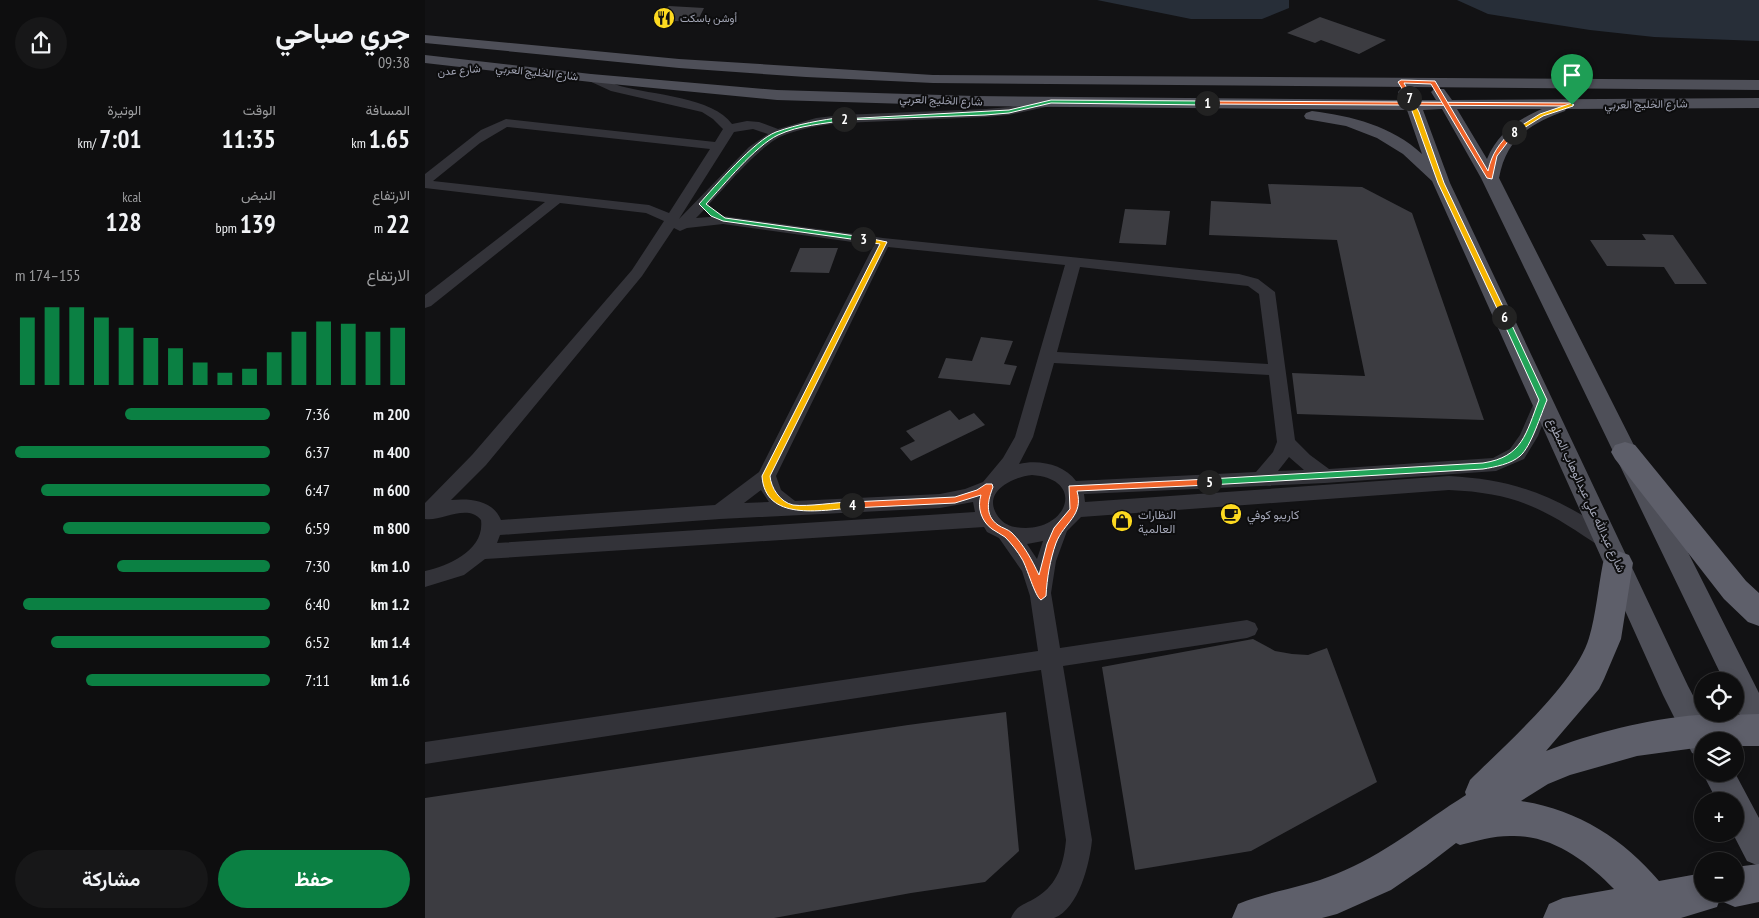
<!DOCTYPE html>
<html lang="ar">
<head>
<meta charset="utf-8">
<style>
	body { margin:0; font-family:"PT Sans Narrow",Vazirmatn,sans-serif; background:#171718; color:#f1f3f6; direction:rtl; height:100vh; display:flex; flex-direction:column; font-size:19px; white-space:nowrap }
	* { box-sizing:border-box; margin:0 }
	p { font-size:16px; color:#9b9c9e }
	.icon { flex:none; width:28px; height:28px; fill:none; stroke:currentColor; stroke-width:2; stroke-linecap:round; stroke-linejoin:round }
	.map { position:relative; flex:1; overflow:hidden; direction:ltr }
	.side { display:flex; flex-direction:column; background:#0e0e0f; width:425px }
	.side>* { flex:none }
	.fabs { position:absolute; left:1269px; top:672px; display:grid; gap:10px }
	.fabs a { display:grid; place-items:center; width:50px; height:50px; border-radius:50%; background:#0e0e0f; box-shadow:0 2px 8px #0003,0 0 0 1px #2e2e2f; font-size:25px }
	.pin { position:absolute; display:grid; place-items:center; width:42px; height:42px; color:#fff; margin:-51px -21px; border-radius:50% 50% 50% 0; rotate:-45deg; box-shadow:0 0 5px #0007 }
	.pin .icon { rotate:45deg }
	.km { position:absolute; width:25px; height:25px; margin:-12px; border-radius:50%; background:#222; color:#fff; font-size:14px; line-height:25px; text-align:center }
	.round { display:grid; place-items:center; flex:none; width:52px; height:52px; border-radius:26px; background:#171718 }
	.head { display:flex; align-items:center; justify-content:space-between; height:85px; padding:0 15px }
	h1 { font-size:28px; font-weight:700; line-height:38px }
	.stats { display:grid; grid-template-columns:repeat(3,1fr); gap:8px; height:85px; padding:5px 15px }
	.stats div { display:grid; align-content:center }
	.stats b { font-size:25px; font-weight:700 }
	.stats small { font-size:14px; font-weight:400 }
	.stats p { font-size:14px }
	.chart { height:140px; padding:10px 15px }
	.chart p { display:flex; justify-content:space-between }
	.chart svg { width:100%; height:90px; margin-top:5px; stroke:#0b8043; stroke-width:6 }
	.action { display:flex; gap:10px; margin-top:auto; padding:10px 15px }
	.action a { flex:1; height:58px; border-radius:30px; background:#0b8043; color:#fff; font-size:20px; font-weight:700; line-height:58px; text-align:center }
	.action a+a { background:#171718; color:#f1f3f6 }
	ul { padding:0 15px; list-style:none; font-size:16px }
	li { display:grid; grid-template-columns:80px 60px 1fr; align-items:center; height:38px }
	li i { height:12px; border-radius:6px; background:#0b8043 }
	main { display:flex; flex:1; min-height:0 }
	.map>svg:first-child { display:block }
	.water { fill:#272e38 }
	.building { fill:#3c3c41 }
	.lines { fill:none; stroke-linecap:round; stroke-linejoin:round }
	.minor { fill:#333339; fill-rule:evenodd }
	.major { fill:#4e4f58; fill-rule:evenodd }
	.highway { fill:#5e5f6a; fill-rule:evenodd }
	.split-1 { fill:#f0652b; stroke:#fff }
	.split-2 { fill:#22a559; stroke:#fff }
	.split-3 { fill:#22a559; stroke:#fff }
	.split-4 { fill:#f5b400; stroke:#fff }
	.split-5 { fill:#f0652b; stroke:#fff }
	.split-6 { fill:#22a559; stroke:#fff }
	.split-7 { fill:#f5b400; stroke:#fff }
	.split-8 { fill:#f0652b; stroke:#fff }
	.split-9 { fill:#f5b400; stroke:#fff }
	.labels { text-anchor:middle; dominant-baseline:central; stroke-width:4; stroke-linejoin:round; paint-order:stroke }
	.far-poi-label { font-size:11px; fill:#a2a5b5; stroke:#0d0d0e; text-anchor:start }
	.far-street-label { font-size:11px; fill:#a2a5b5; stroke:#0d0d0e }
	.street-label { font-size:12px; fill:#a2a5b5; stroke:#0d0d0e }
	.poi-label { font-size:12px; fill:#a2a5b5; stroke:#0d0d0e; text-anchor:start }
</style>
</head>
<body>
<main>
<div class="map">
<svg width="1334" height="918" viewBox="0 0 1334 918">
	<rect width="100%" height="100%" fill="#121214"/>
	<path class="water" d="M672,0H864V8L837,19H766Z
		M1032,0H1334V41L1229,37L1165,30L1063,14Z"/>
	<path class="building" d="M244,6L279,8L272,22L227,20Z
		M895,17L961,40L934,54L896,40L890,43L862,33Z
		M843,184L937,187L987,213L1059,420L872,414L867,373L940,376L912,240L784,235L786,201L846,204Z
		M700,209L745,211L741,245L694,243Z
		M1217,234L1248,235L1282,284H1250L1239,267L1182,266L1165,240H1221Z
		M375,248H413L404,273L365,272Z
		M556,337L588,341L579,364L592,366L585,385L513,378L521,358L547,361Z
		M525,410L534,420L549,413L560,425L486,461L475,448L490,441L481,431Z
		M828,639L850,651L867,654L883,655L902,648L952,782L826,851L710,870L677,667Z
		M581,712L594,851L560,882L486,893L349,918H0V798L483,725Z"/>
	<g class="lines">
		<path class="minor" d="M166,74C176,77 185,83 195,86C227,95 288,97 307,124L322,121L334,122L353,129L391,118L417,115L561,109L584,107L626,98L630,99L632,102L630,105L584,115L561,117L417,123C397,125 376,128 357,136C333,146 291,198 271,218L298,216L458,238L814,274L833,279L850,292L870,440L885,455L904,469L1068,458L1085,449L1095,435L1112,396L1118,394L1124,396L1127,400L1113,436L1099,459L1071,471L900,483L659,494L660,502L1024,476C1080,479 1120,491 1168,522C1177,528 1189,533 1194,543L1191,548L1184,551L1177,548C1121,510 1094,493 1024,490L656,517L642,531L631,561L626,593L635,648L822,620L830,623L833,629L830,635L822,638L638,666L667,840C665,862 654,909 629,918C620,918 597,918 586,918C592,904 600,905 612,897C633,884 639,863 641,840L616,670L0,764V742L613,651L605,596L597,571L574,538L562,532L559,527L60,559L39,575L0,587V571C24,566 60,550 56,520C42,503 16,522 0,519V503L47,455L207,270L239,221L221,213L135,203L6,306L0,308V295L120,202L0,188V174L56,130L81,119L290,142L298,129L288,119L277,112L186,91L162,80L160,78ZM82,127L285,149L244,213L224,205L8,181L55,143ZM328,129L343,134L324,147L254,219L309,132ZM298,224L449,245L334,472L290,505L76,520C68,500 45,498 26,500L61,465L217,276L249,228L255,231L262,228ZM463,247L640,265L590,437L578,458L558,482L540,489L515,494L370,501L356,490L351,476ZM655,267L823,286L834,294L843,364L632,352ZM629,363L844,375L852,442L848,452L831,472L651,481C639,464 613,459 594,464L608,437ZM864,457L879,470L853,471ZM607,475C664,479 641,536 590,527C582,526 576,521 572,515C557,491 588,477 607,475ZM336,490L344,502L319,503ZM548,502L550,512L72,543L75,535L295,519L515,508ZM618,541L612,559L602,544Z"/>
		<path class="major" d="M0,35L254,59L508,75L1334,80V90L508,83L381,77L254,68L0,43Z
			M0,55L166,74L352,90L549,96L977,100L973,92L976,89H986L993,100H1011L1006,92L1009,89H1019L1027,100L1334,98V108L1141,109L1140,111C1104,124 1081,139 1074,178L1334,693V736L1323,732L1310,705V681H1299L1056,178L1017,109L998,110L1025,183L1263,686L1292,741H1278V757L1267,753L1238,695L1007,181L978,154L952,138L921,126L881,119L879,116L881,113L887,111C927,116 967,126 997,154L982,110L549,106L352,100L166,82L0,63ZM1032,109H1117C1093,119 1072,134 1062,159Z
			M1310,773L1334,818V866L1322,861L1308,834H1310V801H1292L1278,774Z"/>
		<path class="highway" d="M1200,442L1210,445L1321,581L1334,593V626L1323,622L1299,599L1190,459L1186,452L1190,445Z
			M1193,551L1204,555L1208,563L1196,639L1179,679L1174,689L1121,751C1168,733 1222,719 1273,715C1293,714 1314,715 1334,714V746H1310V741H1278V747L1212,756L1145,775L1123,784L1096,801C1151,809 1199,839 1234,881L1278,873V894H1310V867L1334,864V902L1310,907L1296,901L1295,899L1292,907L1256,918H1118L1124,904L1138,898L1189,889C1162,861 1126,834 1085,836C1068,836 1051,841 1035,845L1031,843L1001,866L966,890L912,914L897,918H807L813,904C845,891 880,887 911,874C959,855 998,822 1041,795L1040,792L1045,780C1079,746 1151,683 1164,638C1171,614 1173,588 1178,563L1182,555Z"/>
	</g>
	<path class="split-1" d="M782,101L1147,103L1149,105L1147,106L780,104Z"/>
	<path class="split-2" d="M626,100L782,101L785,103L782,105L626,103L584,113L560,115L419,120L417,119L584,110Z"/>
	<path class="split-3" d="M419,117L421,120C399,124 374,125 353,135C330,146 299,185 281,204L300,218L438,237L440,238V241L298,221L286,216L274,204C290,186 330,140 351,132C373,124 396,120 419,117Z"/>
	<path class="split-4" d="M438,237L462,242L345,476C346,488 355,502 368,505C383,507 411,502 427,502L431,505L427,508C396,510 340,522 337,476L455,244L436,241V238Z"/>
	<path class="split-5" d="M784,479L788,482L784,485L652,491C659,516 639,522 631,543C625,560 622,578 621,596L616,600C610,597 602,567 597,559C593,552 586,543 580,537C576,534 571,532 567,529C556,521 552,507 556,495L530,503L427,508L423,505L427,502L530,497L552,490L561,484H567L568,487C563,500 559,515 573,525C577,528 583,529 587,533C599,545 607,560 614,575L622,544L629,528L645,509L644,486Z"/>
	<path class="split-6" d="M1079,315L1083,317L1122,400C1116,414 1106,447 1095,456C1086,464 1070,467 1058,469L784,485L780,482L784,479L1058,463C1098,457 1101,433 1114,400L1076,317Z"/>
	<path class="split-7" d="M982,97H986L994,112L1019,183L1083,317L1082,319L1076,317L1013,183Z"/>
	<path class="split-8" d="M976,80L1010,81L1063,171C1067,153 1074,144 1087,131H1091L1072,156L1067,179L1062,178L1006,84L979,83L987,98L984,100L973,82Z"/>
	<path class="split-9" d="M1147,103L1148,106L1118,116L1091,133L1086,132L1115,114Z"/>
	<defs>
		<g id="restaurant-disc" transform="scale(1.125)"><circle r="9.5" fill="#fdda20" stroke="#0d0d0e"/><path d="M-5-6h1v4h1v-4h1v4h1v-4h1v5L-1.5 .5V6h-2V.5L-5-1ZM5-6V6H3V1.5H1.5Q1.5-4 5-6Z" fill="#111"/></g>
		<g id="cafe-disc" transform="scale(1.125)"><circle r="9.5" fill="#fdda20" stroke="#0d0d0e"/><path d="M-5.5-4.5H6V0H3Q3 3.5 0 3.5H-2.5Q-5.5 3.5-5.5 0ZM3-3.2v2h1.7v-2ZM-6 4.5H4V6H-6Z" fill="#111"/></g>
		<g id="shop-disc" transform="scale(1.125)"><circle r="9.5" fill="#fdda20" stroke="#0d0d0e"/><path d="M-5-2.5h2.3a2.7 3.5 0 0 1 5.4 0H5L5.5 6h-11ZM-1.5-2.5h3a1.5 2.3 0 0 0-3 0Z" fill="#111"/></g>
	</defs>
	<g fill-rule="evenodd">
		<use href="#restaurant-disc" x="239" y="18"/>
		<use href="#cafe-disc" x="806" y="514"/>
		<use href="#shop-disc" x="697" y="521"/>
	</g>
	<g class="labels">
		<g class="far-poi-label">
			<text x="255" y="18">أوشن باسكت</text>
		</g>
		<g class="far-street-label">
			<text transform="translate(34 70) rotate(-5)">شارع عدن</text>
			<text transform="translate(112 72) rotate(6)">شارع الخليج العربي</text>
			<text transform="translate(516 100) rotate(2)">شارع الخليج العربي</text>
			<text transform="translate(1221 104) rotate(-1)">شارع الخليج العربي</text>
		</g>
		<g class="street-label">
			<text transform="translate(1162 495) rotate(65)">شارع عبدالله علي عبدالوهاب المطوع</text>
		</g>
		<g class="poi-label">
			<text x="713" y="514">النظارات<tspan x="713" dy="14">العالمية</tspan></text>
			<text x="822" y="514">كاريبو كوفي</text>
		</g>
	</g>
</svg>
<div class="fabs">
<a><svg class="icon" aria-label="locate" viewBox="0 0 24 24"><circle cx="12" cy="12" r="6"/><path d="M12 2v4M12 18v4M2 12h4M18 12h4"/></svg></a>
<a><svg class="icon" aria-label="layers" viewBox="0 0 24 24"><path d="M12 4l9 5-9 5-9-5zM3 14l9 5 9-5"/></svg></a>
<a>+</a>
<a>−</a>
</div>
<div class="pin" style="left:1147px;top:105px;background:#1e9e55"><svg class="icon" aria-label="arrive" viewBox="0 0 24 24"><path d="M6 21V4h12l-3 4 3 4H6"/></svg></div>
<b class="km" style="left:782px;top:103px">1</b>
<b class="km" style="left:419px;top:119px">2</b>
<b class="km" style="left:438px;top:239px">3</b>
<b class="km" style="left:427px;top:505px">4</b>
<b class="km" style="left:784px;top:482px">5</b>
<b class="km" style="left:1079px;top:317px">6</b>
<b class="km" style="left:984px;top:98px">7</b>
<b class="km" style="left:1089px;top:132px">8</b>
</div>
<section class="side">
<div class="head"><div><h1>جري صباحي</h1><p>09:38</p></div><a class="round"><svg class="icon" aria-label="share" viewBox="0 0 24 24"><path d="M12 15V3M7 8l5-5 5 5M5 13v7h14v-7"/></svg></a></div>
<div class="stats">
<div><p>المسافة</p><b>1.65<small> km</small></b></div>
<div><p>الوقت</p><b>11:35</b></div>
<div><p>الوتيرة</p><b>7:01<small> /km</small></b></div>
</div>
<div class="stats">
<div><p>الارتفاع</p><b>22<small> m</small></b></div>
<div><p>النبض</p><b>139<small> bpm</small></b></div>
<div><p>kcal</p><b>128</b></div>
</div>
<div class="chart"><p><span>الارتفاع</span>155–174 m</p>
<svg viewBox="0 0 160 44" preserveAspectRatio="none"><path d="M5 44V11M15 44V6M25 44V6M35 44V11M45 44V16M55 44V21M65 44V26M75 44V33M85 44V38M95 44V36M105 44V28M115 44V18M125 44V13M135 44V14M145 44V18M155 44V16"/></svg>
</div>
<ul>
<li><b>200 m</b>7:36<i style="width:57%"></i></li>
<li><b>400 m</b>6:37<i style="width:100%"></i></li>
<li><b>600 m</b>6:47<i style="width:90%"></i></li>
<li><b>800 m</b>6:59<i style="width:81%"></i></li>
<li><b>1.0 km</b>7:30<i style="width:60%"></i></li>
<li><b>1.2 km</b>6:40<i style="width:97%"></i></li>
<li><b>1.4 km</b>6:52<i style="width:86%"></i></li>
<li><b>1.6 km</b>7:11<i style="width:72%"></i></li>
</ul>
<div class="action"><a>حفظ</a><a>مشاركة</a></div>
</section>
</main>
</body>
</html>
